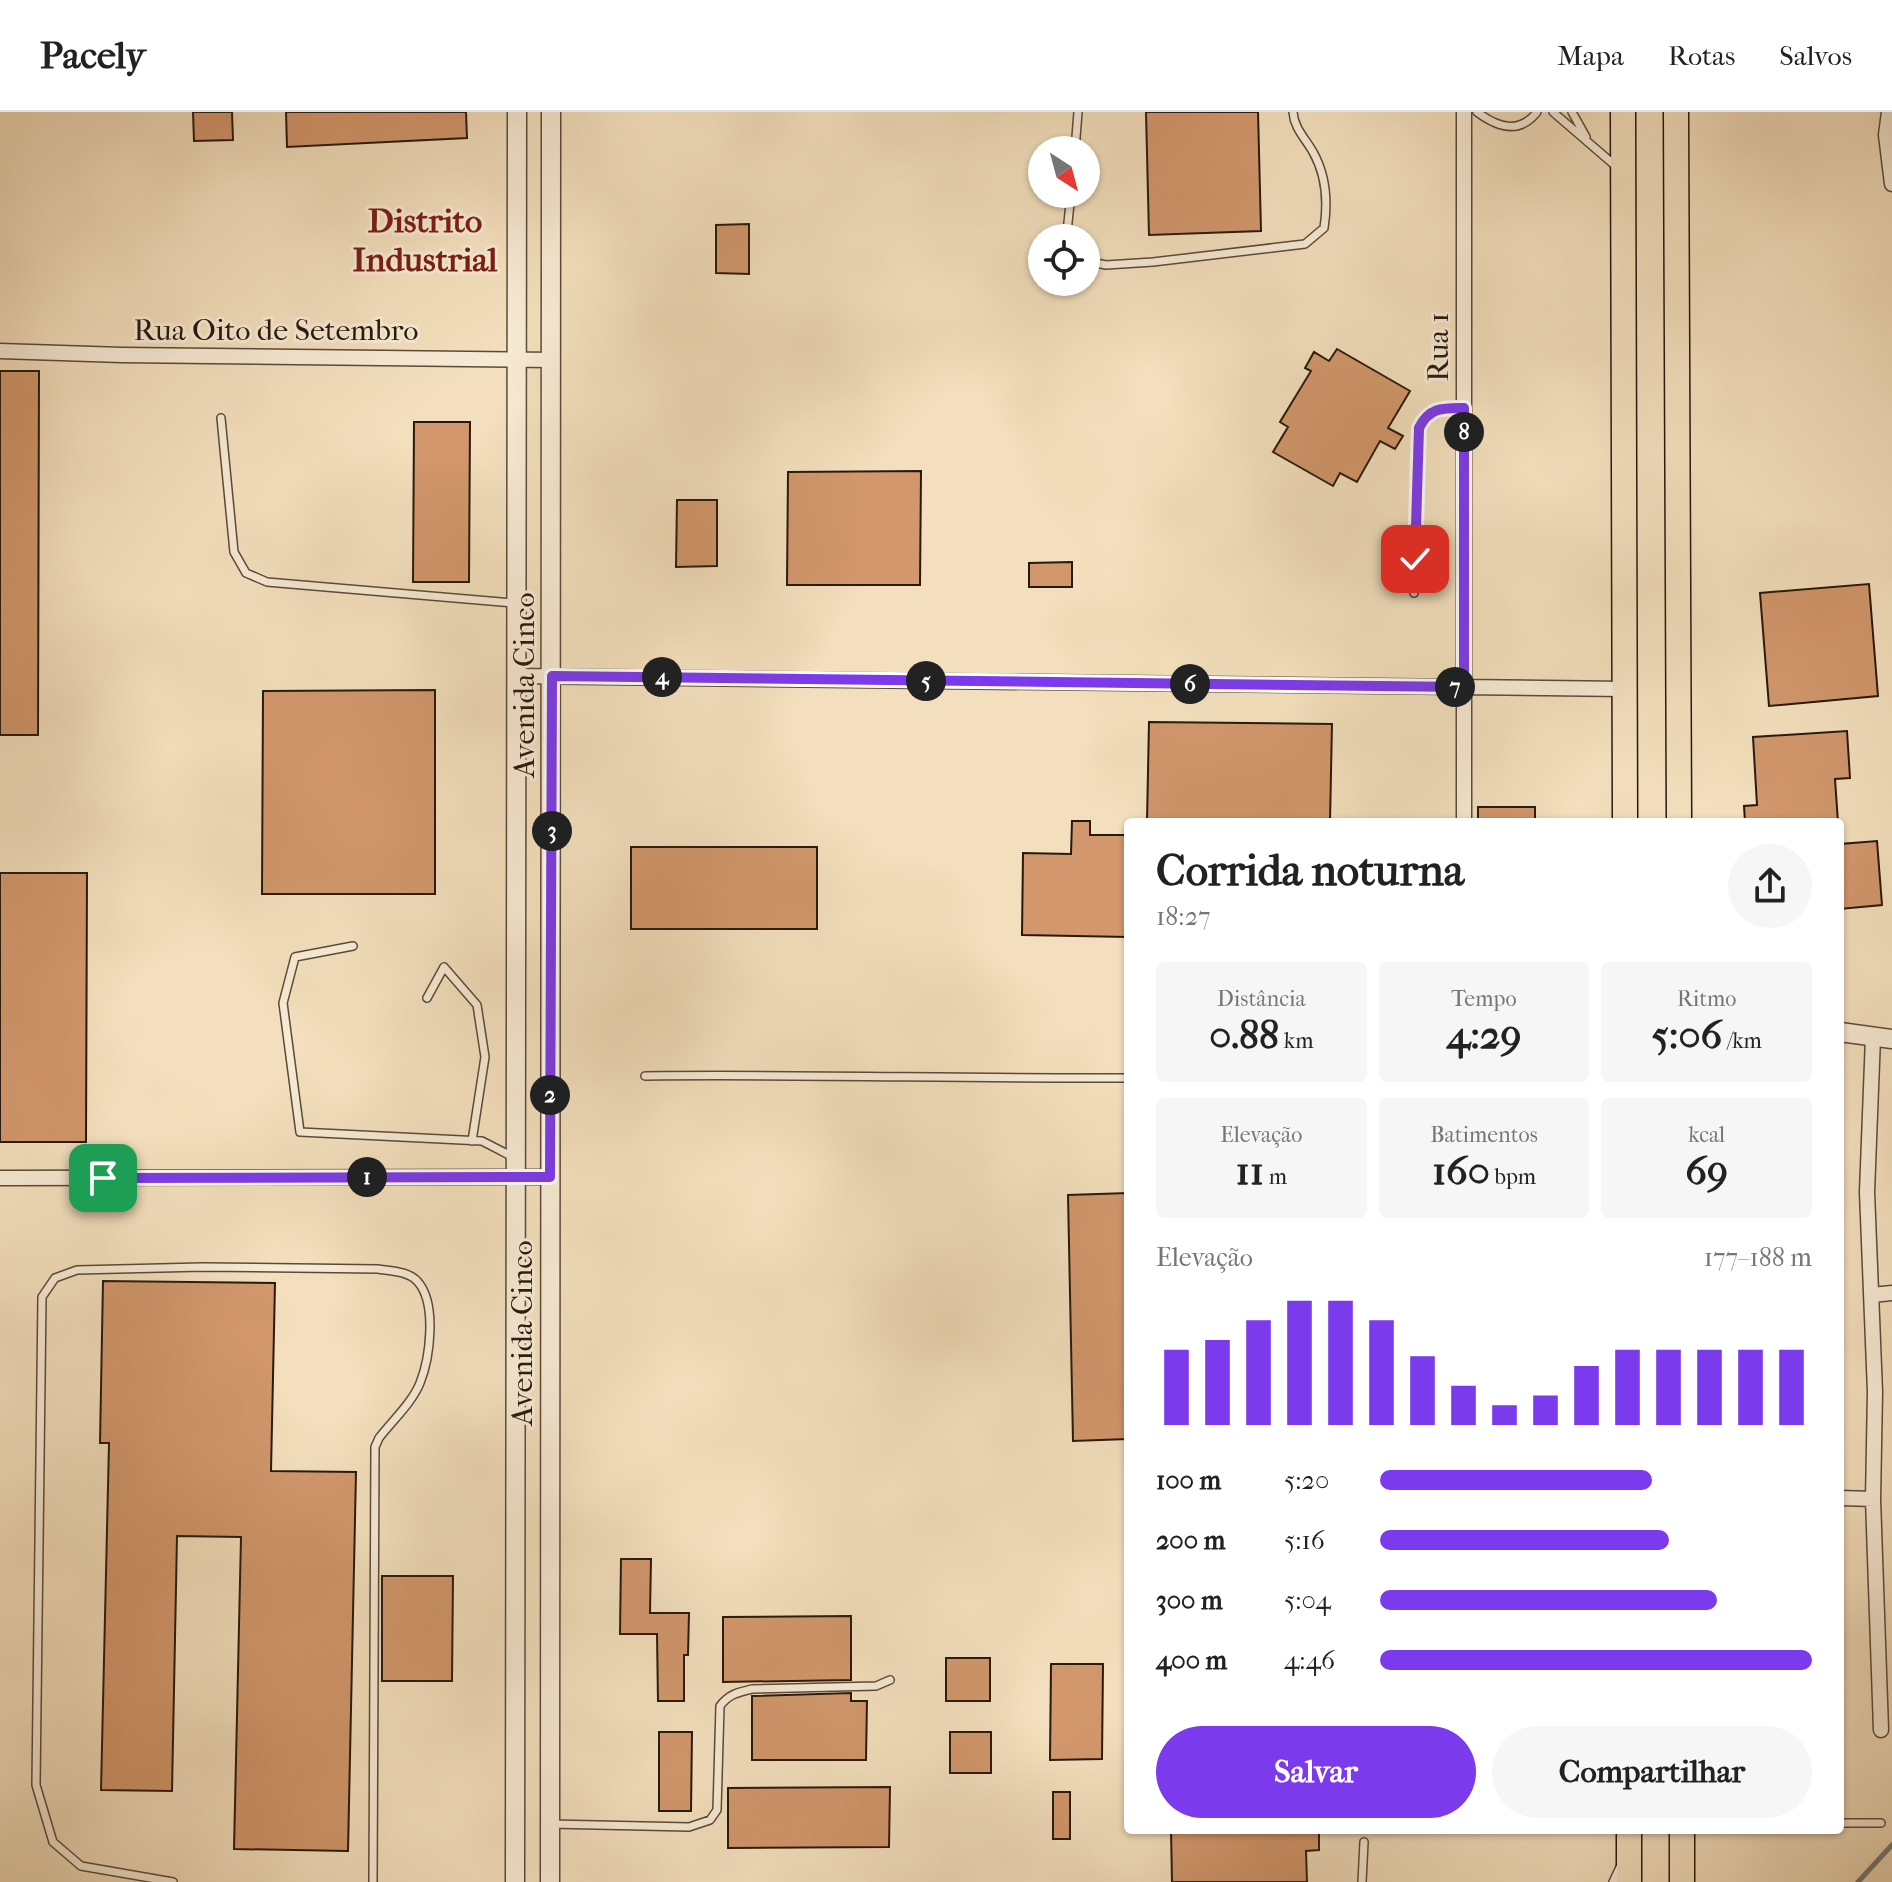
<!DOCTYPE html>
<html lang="pt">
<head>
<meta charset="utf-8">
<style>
	body { margin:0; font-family:"IM FELL French Canon",serif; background:#f6f6f6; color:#222; height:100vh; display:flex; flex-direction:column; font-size:30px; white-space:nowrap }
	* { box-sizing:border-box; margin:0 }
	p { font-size:26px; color:#767676 }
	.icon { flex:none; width:44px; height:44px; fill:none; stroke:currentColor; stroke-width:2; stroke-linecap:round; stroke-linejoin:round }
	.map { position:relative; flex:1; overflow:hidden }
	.drawer { position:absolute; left:1124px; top:706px; width:720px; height:1016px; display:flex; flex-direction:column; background:#fff; border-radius:8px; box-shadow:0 2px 6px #0004 }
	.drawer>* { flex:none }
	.needle { width:52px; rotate:144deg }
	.controls { position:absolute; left:1028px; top:24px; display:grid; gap:16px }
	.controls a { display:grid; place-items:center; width:72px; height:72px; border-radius:50%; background:#fff; box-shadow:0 2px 6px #0004; font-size:40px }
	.pin { position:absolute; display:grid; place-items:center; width:68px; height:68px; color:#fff; margin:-34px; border-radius:16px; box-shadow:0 4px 12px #0006 }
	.km { position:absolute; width:40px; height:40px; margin:-20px; border-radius:50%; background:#222; color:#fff; font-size:22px; line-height:40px; text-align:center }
	.round { display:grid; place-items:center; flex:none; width:84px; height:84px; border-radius:42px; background:#f6f6f6 }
	.headline { display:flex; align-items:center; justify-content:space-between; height:136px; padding:0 32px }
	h1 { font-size:44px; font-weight:700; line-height:60px }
	.figures { display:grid; grid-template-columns:repeat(3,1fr); gap:12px; height:136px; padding:8px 32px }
	.figures div { display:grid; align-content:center; border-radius:8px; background:#f6f6f6; text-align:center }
	.figures b { font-size:40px; font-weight:700 }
	.figures small { font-size:22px; font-weight:400 }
	.figures p { font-size:22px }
	.chart { height:224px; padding:16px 32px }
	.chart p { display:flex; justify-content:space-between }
	.chart svg { width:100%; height:144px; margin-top:8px; stroke:#7c3aed; stroke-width:6 }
	.action { display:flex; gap:16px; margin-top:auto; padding:16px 32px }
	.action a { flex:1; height:92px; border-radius:48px; background:#7c3aed; color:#fff; font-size:32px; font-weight:700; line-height:92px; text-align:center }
	.action a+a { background:#f6f6f6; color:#222 }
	ul { padding:0 32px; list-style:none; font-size:26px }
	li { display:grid; grid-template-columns:128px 96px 1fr; align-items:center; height:60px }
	li i { height:20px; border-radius:10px; background:#7c3aed }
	header { display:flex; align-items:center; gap:48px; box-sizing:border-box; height:112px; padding:0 40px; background:#fff; border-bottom:2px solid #e0e0e0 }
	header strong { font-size:38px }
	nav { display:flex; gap:44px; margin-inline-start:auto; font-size:28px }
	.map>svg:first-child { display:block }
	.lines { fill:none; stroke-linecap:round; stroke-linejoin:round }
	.stream { stroke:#717977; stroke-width:5 }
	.building { fill:#d2976c; stroke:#28190f; stroke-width:2 }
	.service-casing { stroke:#5b4a3a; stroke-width:10 }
	.minor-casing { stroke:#5b4a3a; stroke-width:17 }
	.tertiary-casing { stroke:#5b4a3a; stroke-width:21 }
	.trunk-casing { stroke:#28190f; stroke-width:27 }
	.service { stroke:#f7ead4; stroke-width:7 }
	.minor { stroke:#f7ead4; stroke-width:14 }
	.tertiary { stroke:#f7ead4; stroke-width:18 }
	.trunk { stroke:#f3dfbd; stroke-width:24 }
	.route-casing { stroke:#fff; stroke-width:16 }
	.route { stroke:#7c3aed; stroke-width:10 }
	.labels { text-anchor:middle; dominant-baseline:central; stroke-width:6; stroke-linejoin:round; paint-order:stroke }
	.street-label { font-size:30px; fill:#28190f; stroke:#f7ead4 }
	.quarter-label { font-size:34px; font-weight:bold; fill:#7a1f14; stroke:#f7ead4 }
</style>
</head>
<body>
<header>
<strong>Pacely</strong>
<nav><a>Mapa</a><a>Rotas</a><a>Salvos</a></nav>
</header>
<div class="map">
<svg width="1892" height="1770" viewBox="0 0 1892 1770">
	<rect width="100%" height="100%" fill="#f3dfbd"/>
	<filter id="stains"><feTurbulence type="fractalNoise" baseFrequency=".0025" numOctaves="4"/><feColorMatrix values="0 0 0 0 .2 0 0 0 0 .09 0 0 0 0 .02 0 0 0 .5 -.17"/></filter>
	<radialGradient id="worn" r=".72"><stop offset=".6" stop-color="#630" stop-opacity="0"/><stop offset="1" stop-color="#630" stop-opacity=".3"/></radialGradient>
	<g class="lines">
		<path class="stream" d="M1858,1770L1892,1733"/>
	</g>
	<path class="building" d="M193,0H232L233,28L194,29Z
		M286,0H466L467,26L287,35Z
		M1146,0H1258L1261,119L1149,123Z
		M749,112V162L716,161V113Z
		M1337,237L1410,279L1388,316L1403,324L1395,337L1380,329L1357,370L1340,361L1333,374L1273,340L1288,315L1280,310L1311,259L1305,256L1314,240L1329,249Z
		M0,259H39L38,623H0Z
		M414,310H470L469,470H413Z
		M921,359L920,473H787L788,360Z
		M677,388H717V454L676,455Z
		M1072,450V475H1029V451Z
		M1869,472L1878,584L1769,594L1760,481Z
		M435,578V782H262L263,579Z
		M1149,610L1332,612L1330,710H1147Z
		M1847,619L1850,666L1835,667L1838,710H1745L1744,694L1757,693L1753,625Z
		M1478,695H1535V710H1478Z
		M1072,709H1090V723H1128V825L1022,823L1023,741L1071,742Z
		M1877,729L1882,793L1840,797V732Z
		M631,735H817V817H631Z
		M0,761H87L86,1030H0Z
		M1128,1081V1327L1073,1329L1068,1083Z
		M103,1169L275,1171L271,1359L356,1360L348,1739L234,1737L241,1425L177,1424L172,1679L101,1678L109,1331H100Z
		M621,1447H651L650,1501H689L688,1543H684V1589H658L657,1522H620Z
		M382,1464H453L452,1569H382Z
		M851,1504V1568L723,1570V1505Z
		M946,1546H990V1589H946Z
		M1051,1552H1103L1102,1647L1050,1648Z
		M851,1581V1589H867L866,1648H752V1584Z
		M659,1620H692L691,1699H659Z
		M950,1620H991V1661H950Z
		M890,1675L889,1735L728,1736V1676Z
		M1053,1680H1070V1727H1053Z
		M1171,1718H1319V1738L1306,1739L1307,1770H1172Z"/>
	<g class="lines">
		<g class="service-casing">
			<path id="service" d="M1477,0C1497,15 1519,23 1537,0
				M1553,0L1618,56
				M1572,0L1586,25
				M1075,38L1078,0
				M1071,82L1067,120L1071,126
				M1086,149L1106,153L1153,150L1305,132L1324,116C1328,90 1326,63 1313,40C1305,26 1294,16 1293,0
				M221,306L234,440L246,461L267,470L513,491
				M1414,481L1419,316C1429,295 1443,296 1464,296
				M353,834L295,845L283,891L300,1020L482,1029L513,1045
				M427,886L444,855L477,893L485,945L472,1029
				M645,964C806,962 967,967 1128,966
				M1840,1711H1881
				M550,1712L689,1715L710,1708L717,1698L720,1594C729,1582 739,1580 752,1577L876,1574L890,1568
				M173,1770L81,1754L53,1730L36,1673L42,1185L55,1166L77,1158L202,1155L378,1157C391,1159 409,1159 418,1170C437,1192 430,1246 420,1271C412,1291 392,1309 379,1326L375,1335L373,1770
				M1362,1770L1364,1730
				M1613,1770L1620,1755"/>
		</g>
		<g class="minor-casing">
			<path id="minor" d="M1889,0L1886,23L1892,72
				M0,239L122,243L552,248
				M516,564L1625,577
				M1464,710V0
				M1873,925L1867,1080L1875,1280L1873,1387L1881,1618
				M0,1066L550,1065
				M1872,1183L1892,1181
				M1840,1386L1873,1387"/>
		</g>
		<g class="tertiary-casing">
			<path id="tertiary" d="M1840,920L1892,927
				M515,1770L517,0
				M550,1770L551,0"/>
		</g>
		<g class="trunk-casing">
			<path id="trunk" d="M1623,0L1625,710
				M1676,0L1679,710
				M1629,1718V1770
				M1682,1718V1770"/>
		</g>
		<use href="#service" class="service"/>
		<use href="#minor" class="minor"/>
		<use href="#tertiary" class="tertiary"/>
		<use href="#trunk" class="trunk"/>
	</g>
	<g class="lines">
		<g class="route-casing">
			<path id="route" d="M103,1066L550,1065L552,564L1464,575V296C1443,296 1429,295 1419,316L1415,447"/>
		</g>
		<use href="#route" class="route"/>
	</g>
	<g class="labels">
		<g class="street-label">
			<text x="276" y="218">Rua Oito de Setembro</text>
			<text transform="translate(1438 235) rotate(-90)">Rua 1</text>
			<text transform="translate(524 573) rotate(-90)">Avenida Cinco</text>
			<text transform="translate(522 1221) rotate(-90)">Avenida Cinco</text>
		</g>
		<g class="quarter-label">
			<text x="425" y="109">Distrito<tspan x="425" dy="39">Industrial</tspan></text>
		</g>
	</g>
	<rect width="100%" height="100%" filter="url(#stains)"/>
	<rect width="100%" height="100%" fill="url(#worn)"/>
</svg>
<div class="controls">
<a><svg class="needle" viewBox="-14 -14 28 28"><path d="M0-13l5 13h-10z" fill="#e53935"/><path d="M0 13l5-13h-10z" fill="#767676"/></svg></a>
<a><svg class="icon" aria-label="locate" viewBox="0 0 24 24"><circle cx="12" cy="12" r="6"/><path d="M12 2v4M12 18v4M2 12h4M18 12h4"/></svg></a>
</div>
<div class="pin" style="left:103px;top:1066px;background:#1e9e55"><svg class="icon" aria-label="arrive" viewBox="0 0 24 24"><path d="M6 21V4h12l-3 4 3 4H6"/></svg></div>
<div class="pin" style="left:1415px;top:447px;background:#d93025"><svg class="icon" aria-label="check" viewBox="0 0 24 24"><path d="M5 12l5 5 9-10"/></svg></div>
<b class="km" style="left:367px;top:1065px">1</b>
<b class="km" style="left:550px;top:983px">2</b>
<b class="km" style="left:552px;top:719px">3</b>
<b class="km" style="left:662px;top:565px">4</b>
<b class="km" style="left:926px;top:569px">5</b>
<b class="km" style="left:1190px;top:572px">6</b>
<b class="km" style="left:1455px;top:575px">7</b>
<b class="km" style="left:1464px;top:320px">8</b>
<section class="drawer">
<div class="headline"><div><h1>Corrida noturna</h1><p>18:27</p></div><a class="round"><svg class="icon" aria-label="share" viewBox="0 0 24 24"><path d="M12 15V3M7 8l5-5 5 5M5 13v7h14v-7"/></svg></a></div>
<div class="figures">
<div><p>Distância</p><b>0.88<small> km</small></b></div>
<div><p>Tempo</p><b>4:29</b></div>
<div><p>Ritmo</p><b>5:06<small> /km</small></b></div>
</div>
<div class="figures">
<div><p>Elevação</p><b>11<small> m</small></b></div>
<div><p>Batimentos</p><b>160<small> bpm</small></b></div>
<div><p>kcal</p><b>69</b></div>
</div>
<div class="chart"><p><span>Elevação</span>177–188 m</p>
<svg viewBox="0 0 160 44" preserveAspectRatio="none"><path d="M5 44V21M15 44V18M25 44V12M35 44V6M45 44V6M55 44V12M65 44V23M75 44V32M85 44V38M95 44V35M105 44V26M115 44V21M125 44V21M135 44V21M145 44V21M155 44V21"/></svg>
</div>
<ul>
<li><b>100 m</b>5:20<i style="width:63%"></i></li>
<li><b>200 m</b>5:16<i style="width:67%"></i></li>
<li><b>300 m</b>5:04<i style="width:78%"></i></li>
<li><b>400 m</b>4:46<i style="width:100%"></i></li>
</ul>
<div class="action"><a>Salvar</a><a>Compartilhar</a></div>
</section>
</div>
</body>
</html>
